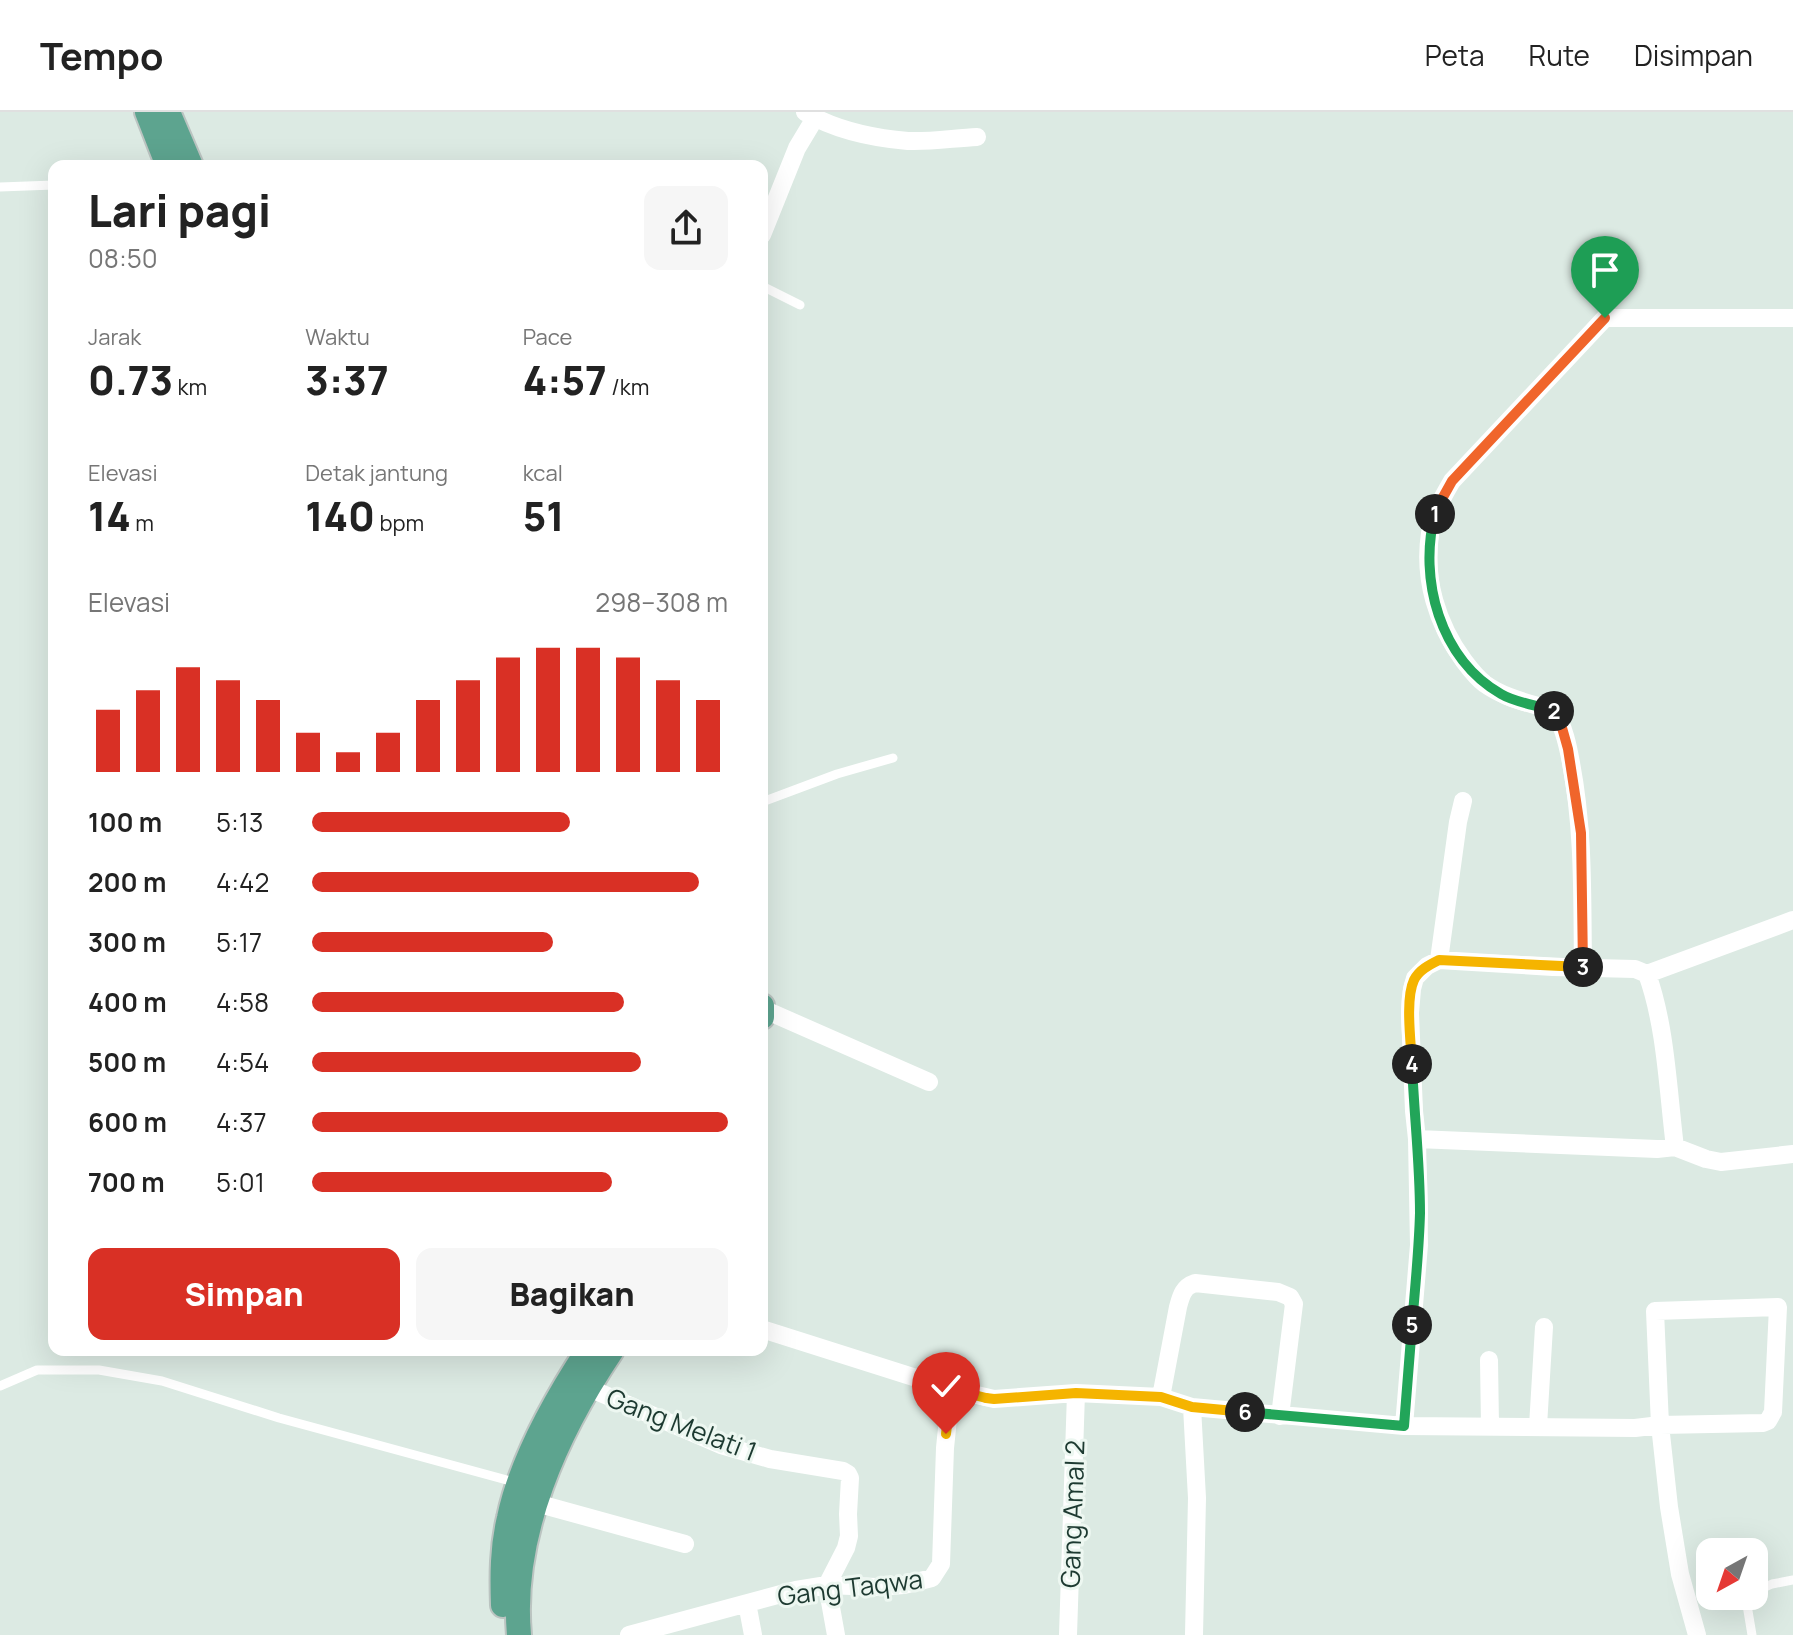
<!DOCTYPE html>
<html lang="id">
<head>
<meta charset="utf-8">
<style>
	body { margin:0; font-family:Manrope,sans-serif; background:#f6f6f6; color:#222; height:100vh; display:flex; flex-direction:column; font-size:30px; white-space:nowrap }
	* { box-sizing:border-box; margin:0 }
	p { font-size:26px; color:#767676 }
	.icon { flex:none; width:44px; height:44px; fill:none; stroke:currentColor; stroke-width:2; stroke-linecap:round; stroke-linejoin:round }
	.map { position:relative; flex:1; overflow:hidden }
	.panel { position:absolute; left:48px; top:48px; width:720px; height:1196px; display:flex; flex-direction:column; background:#fff; border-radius:16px; box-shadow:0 8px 32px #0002 }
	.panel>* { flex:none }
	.needle { width:52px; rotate:220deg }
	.tools { position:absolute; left:1696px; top:1426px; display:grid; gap:16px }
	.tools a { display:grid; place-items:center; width:72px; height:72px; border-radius:16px; background:#fff; box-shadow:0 8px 32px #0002; font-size:40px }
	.pin { position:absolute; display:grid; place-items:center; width:68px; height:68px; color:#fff; margin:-82px -34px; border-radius:50% 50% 50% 0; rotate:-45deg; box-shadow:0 0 8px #0007 }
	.pin .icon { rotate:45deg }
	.km { position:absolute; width:40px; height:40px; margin:-20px; border-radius:50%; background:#222; color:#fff; font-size:22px; line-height:40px; text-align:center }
	.round { display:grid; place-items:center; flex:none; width:84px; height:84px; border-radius:16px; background:#f6f6f6 }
	.overview { display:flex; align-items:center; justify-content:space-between; height:136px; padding:0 40px }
	h1 { font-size:44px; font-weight:800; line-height:60px }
	.stats { display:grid; grid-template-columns:repeat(3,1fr); gap:12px; height:136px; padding:8px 40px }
	.stats div { display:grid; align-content:center }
	.stats b { font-size:40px; font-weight:800 }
	.stats small { font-size:22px; font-weight:400 }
	.stats p { font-size:22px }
	.chart { height:224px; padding:16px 40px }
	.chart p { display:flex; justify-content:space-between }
	.chart svg { width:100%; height:144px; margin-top:8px; stroke:#d93025; stroke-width:6 }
	.button { display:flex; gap:16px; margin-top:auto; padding:16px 40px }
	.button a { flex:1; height:92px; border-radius:16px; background:#d93025; color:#fff; font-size:32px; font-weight:800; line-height:92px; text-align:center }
	.button a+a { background:#f6f6f6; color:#222 }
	ul { padding:0 40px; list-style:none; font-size:26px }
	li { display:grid; grid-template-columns:128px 96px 1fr; align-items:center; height:60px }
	li i { height:20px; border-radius:10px; background:#d93025 }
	header { display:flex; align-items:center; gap:48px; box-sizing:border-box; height:112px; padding:0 40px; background:#fff; border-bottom:2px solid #e0e0e0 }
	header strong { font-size:38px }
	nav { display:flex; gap:44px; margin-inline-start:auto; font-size:28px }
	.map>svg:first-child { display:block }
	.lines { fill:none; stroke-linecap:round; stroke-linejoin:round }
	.primary-casing { stroke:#bbc4c1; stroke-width:28 }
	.service { stroke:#fff; stroke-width:9 }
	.minor { stroke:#fff; stroke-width:18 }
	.primary { stroke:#5da48f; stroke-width:24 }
	.split-1-casing { stroke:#fff; stroke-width:16 }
	.split-2-casing { stroke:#fff; stroke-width:16 }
	.split-3-casing { stroke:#fff; stroke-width:16 }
	.split-4-casing { stroke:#fff; stroke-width:16 }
	.split-5-casing { stroke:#fff; stroke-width:16 }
	.split-6-casing { stroke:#fff; stroke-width:16 }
	.split-7-casing { stroke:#fff; stroke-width:16 }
	.split-8-casing { stroke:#fff; stroke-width:16 }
	.split-1 { stroke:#f0652b; stroke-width:10 }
	.split-2 { stroke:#22a559; stroke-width:10 }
	.split-3 { stroke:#f0652b; stroke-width:10 }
	.split-4 { stroke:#f5b400; stroke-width:10 }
	.split-5 { stroke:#22a559; stroke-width:10 }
	.split-6 { stroke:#22a559; stroke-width:10 }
	.split-7 { stroke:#f5b400; stroke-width:10 }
	.split-8 { stroke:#f5b400; stroke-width:10 }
	.labels { text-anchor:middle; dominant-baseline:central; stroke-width:6; stroke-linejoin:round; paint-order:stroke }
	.street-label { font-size:26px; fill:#1d3a31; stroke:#edf7f1 }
</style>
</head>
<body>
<header>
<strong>Tempo</strong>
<nav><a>Peta</a><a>Rute</a><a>Disimpan</a></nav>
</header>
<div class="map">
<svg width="1793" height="1523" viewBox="0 0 1793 1523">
	<rect width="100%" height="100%" fill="#dceae3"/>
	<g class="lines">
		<g class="primary-casing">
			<path id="primary" d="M147,0L168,54
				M168,0L191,54
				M762,894V905
				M503,1493C502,1464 502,1435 509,1406C521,1348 555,1288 588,1238
				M519,1523C510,1422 557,1320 612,1238"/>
		</g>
		<path class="service" d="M0,75L54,73
			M762,174L800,193
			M762,690L837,662L893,646
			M0,1274L37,1258H99L162,1269L279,1306L518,1371
			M1754,1480L1772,1472L1793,1468
			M1750,1484L1747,1493L1752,1523"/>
		<path class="minor" d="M805,0C835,18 873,26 908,29C930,30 955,26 977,25
			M762,123L797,36L815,6
			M1439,848L1458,710L1463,689
			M1583,855C1582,787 1584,719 1571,651C1568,634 1564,614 1554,599C1530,591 1506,587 1485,572C1477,566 1470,557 1464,549C1437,512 1423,467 1430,421C1433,402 1442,386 1452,369L1605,206H1793
			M763,897L929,970
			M1417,1027L1657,1037L1675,1035C1668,980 1666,914 1647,862
			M1675,1035L1706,1047L1721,1050L1793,1042
			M1778,1195L1773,1300L1768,1309L1763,1311L1660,1313L1655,1199Z
			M762,1217L951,1277L994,1287L1076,1281L1161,1285L1192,1295L1404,1314L1635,1316L1660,1313L1669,1395L1680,1462L1697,1523
			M1489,1248L1490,1314
			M589,1276L721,1333L770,1347L843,1359L848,1362L850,1366L848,1402L849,1424L846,1436L827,1473L836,1523
			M1161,1285L1178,1195C1181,1184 1183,1175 1195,1171L1278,1180L1290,1185L1294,1192L1280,1304
			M1192,1295L1197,1386L1194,1523
			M1404,1314L1419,1133L1417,1027L1414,999L1410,901L1412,877L1415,866L1427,854L1439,848L1553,855L1635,857L1647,862L1793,808
			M1538,1314L1544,1215
			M536,1391L685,1432
			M747,1491L753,1523
			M629,1523L796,1478L827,1473L876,1475L904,1473L932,1466L941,1452L945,1336L951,1277
			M1068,1523L1076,1281"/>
		<use href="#primary" class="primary"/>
	</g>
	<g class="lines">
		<g class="split-1-casing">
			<path id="split-1" d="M1435,402L1437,396L1452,369L1605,206"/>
		</g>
		<g class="split-2-casing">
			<path id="split-2" d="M1435,402C1418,467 1440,547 1501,582C1516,591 1537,593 1554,599"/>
		</g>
		<g class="split-3-casing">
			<path id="split-3" d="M1554,599L1559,605L1568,637L1581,721L1583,855"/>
		</g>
		<g class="split-4-casing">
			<path id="split-4" d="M1412,952C1411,931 1405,887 1414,868C1419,858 1429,853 1439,848L1583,855"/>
		</g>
		<g class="split-5-casing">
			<path id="split-5" d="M1412,1213C1415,1176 1419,1139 1420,1101C1420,1051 1414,1002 1412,952"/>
		</g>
		<g class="split-6-casing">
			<path id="split-6" d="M1245,1300L1404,1314L1412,1213"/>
		</g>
		<g class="split-7-casing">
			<path id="split-7" d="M986,1286L994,1287L1076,1281L1161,1285L1192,1295L1245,1300"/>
		</g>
		<g class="split-8-casing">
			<path id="split-8" d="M946,1322L951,1277L986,1286"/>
		</g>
		<use href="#split-1" class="split-1"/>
		<use href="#split-2" class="split-2"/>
		<use href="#split-3" class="split-3"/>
		<use href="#split-4" class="split-4"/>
		<use href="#split-5" class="split-5"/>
		<use href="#split-6" class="split-6"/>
		<use href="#split-7" class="split-7"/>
		<use href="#split-8" class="split-8"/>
	</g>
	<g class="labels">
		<g class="street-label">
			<text transform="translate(682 1312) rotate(21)">Gang Melati 1</text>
			<text transform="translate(1072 1402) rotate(-88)">Gang Amal 2</text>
			<text transform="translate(850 1475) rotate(-7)">Gang Taqwa</text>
		</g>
	</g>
</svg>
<div class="tools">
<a><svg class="needle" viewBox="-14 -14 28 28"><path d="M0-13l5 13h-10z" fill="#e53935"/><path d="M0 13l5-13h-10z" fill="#767676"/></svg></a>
</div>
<div class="pin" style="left:1605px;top:206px;background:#1e9e55"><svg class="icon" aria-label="arrive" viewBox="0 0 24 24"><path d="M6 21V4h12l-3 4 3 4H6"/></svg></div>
<div class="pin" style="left:946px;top:1322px;background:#d93025"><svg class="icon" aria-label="check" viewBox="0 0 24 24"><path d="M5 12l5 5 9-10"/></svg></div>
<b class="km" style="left:1435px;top:402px">1</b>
<b class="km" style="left:1554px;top:599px">2</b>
<b class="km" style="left:1583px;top:855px">3</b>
<b class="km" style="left:1412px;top:952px">4</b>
<b class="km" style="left:1412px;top:1213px">5</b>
<b class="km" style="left:1245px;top:1300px">6</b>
<section class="panel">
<div class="overview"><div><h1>Lari pagi</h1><p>08:50</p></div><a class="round"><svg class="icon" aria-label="share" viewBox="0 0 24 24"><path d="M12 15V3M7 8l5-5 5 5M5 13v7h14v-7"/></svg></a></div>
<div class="stats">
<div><p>Jarak</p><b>0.73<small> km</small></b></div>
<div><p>Waktu</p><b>3:37</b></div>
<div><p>Pace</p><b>4:57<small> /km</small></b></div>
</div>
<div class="stats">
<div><p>Elevasi</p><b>14<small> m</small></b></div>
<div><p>Detak jantung</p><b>140<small> bpm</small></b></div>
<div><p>kcal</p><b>51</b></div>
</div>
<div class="chart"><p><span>Elevasi</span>298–308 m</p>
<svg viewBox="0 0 160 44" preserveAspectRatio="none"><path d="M5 44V25M15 44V19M25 44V12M35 44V16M45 44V22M55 44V32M65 44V38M75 44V32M85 44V22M95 44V16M105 44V9M115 44V6M125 44V6M135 44V9M145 44V16M155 44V22"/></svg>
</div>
<ul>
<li><b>100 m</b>5:13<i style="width:62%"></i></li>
<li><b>200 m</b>4:42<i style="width:93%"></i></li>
<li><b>300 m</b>5:17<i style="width:58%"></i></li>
<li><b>400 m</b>4:58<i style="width:75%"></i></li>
<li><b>500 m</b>4:54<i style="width:79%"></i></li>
<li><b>600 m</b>4:37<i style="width:100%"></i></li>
<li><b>700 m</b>5:01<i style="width:72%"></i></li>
</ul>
<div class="button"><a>Simpan</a><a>Bagikan</a></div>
</section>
</div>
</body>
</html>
